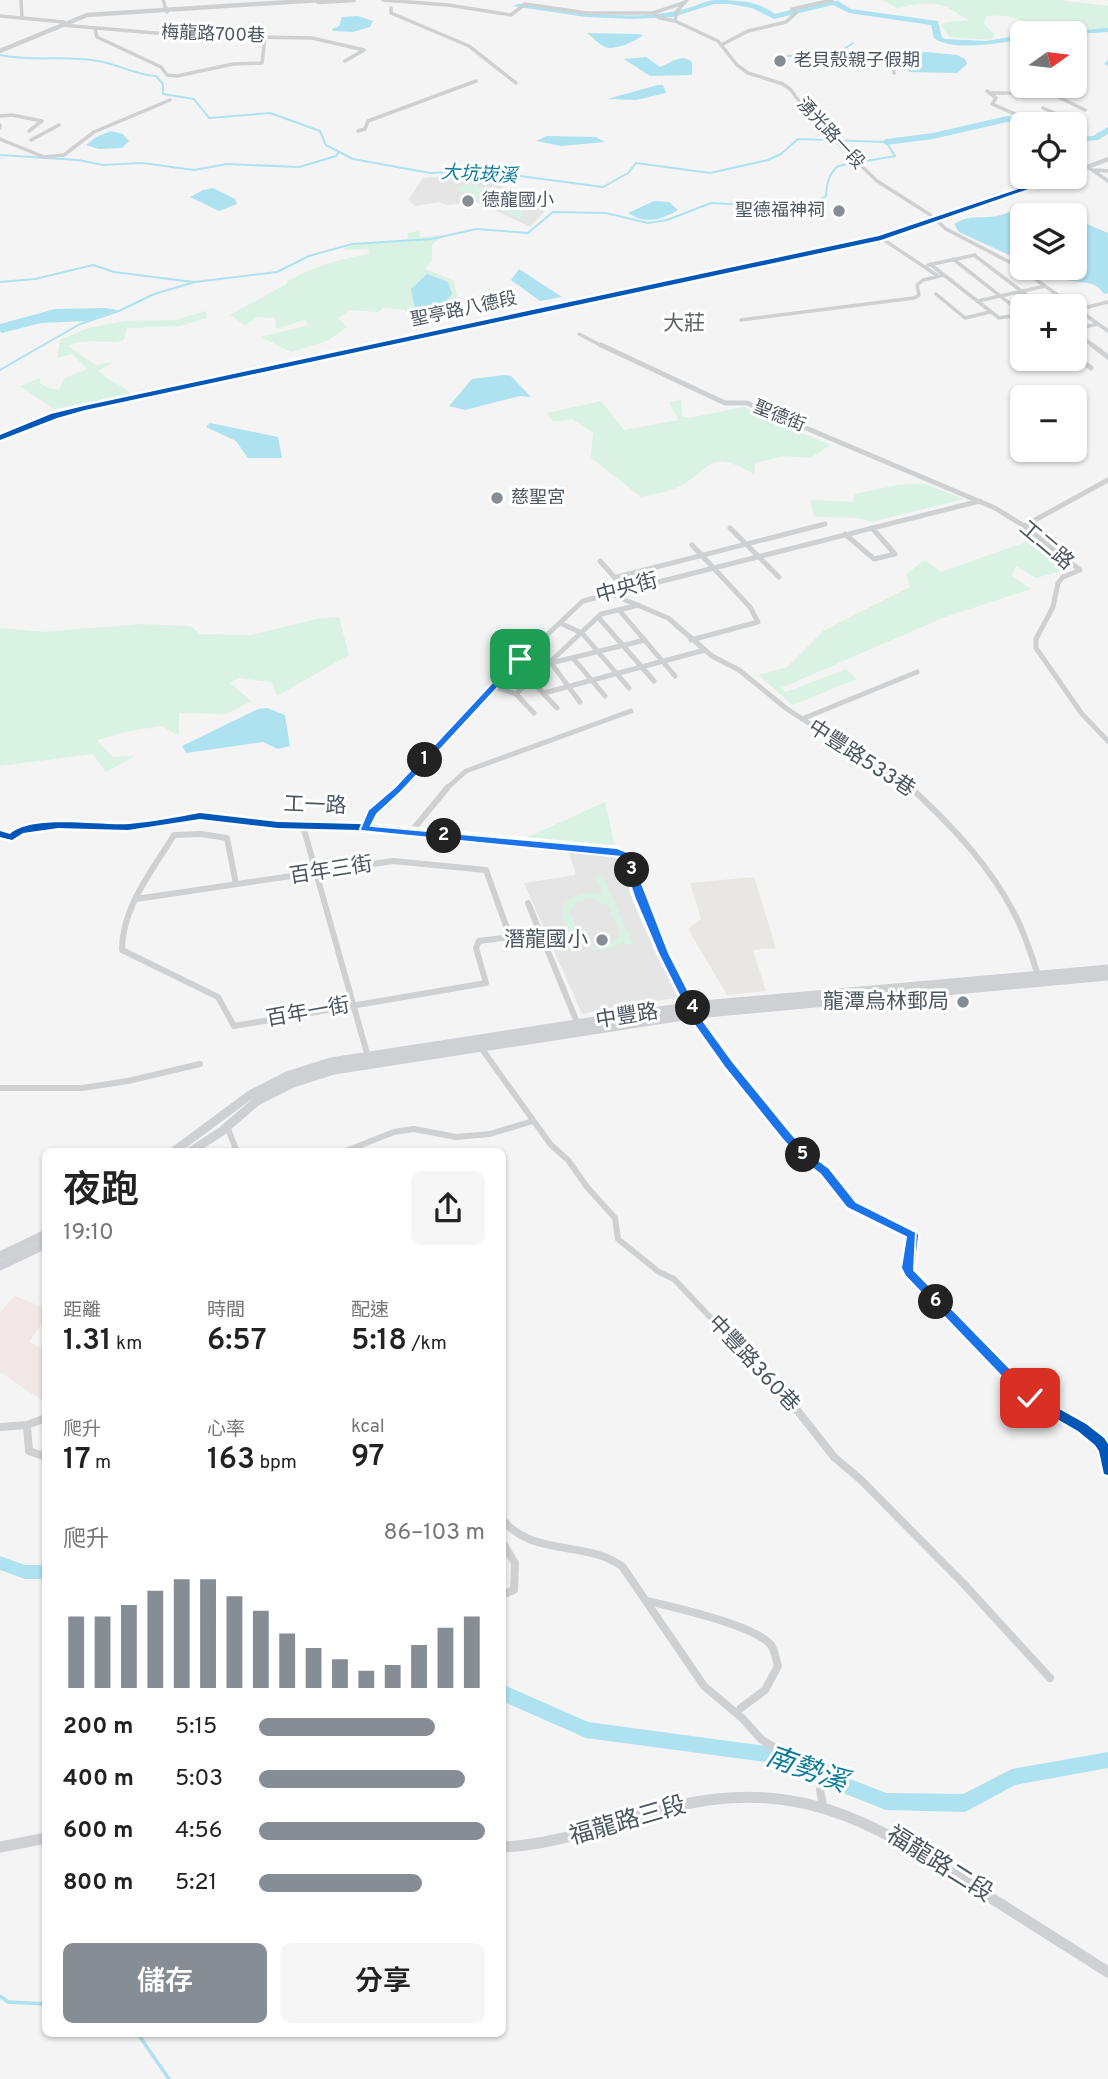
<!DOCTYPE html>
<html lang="zh-TW">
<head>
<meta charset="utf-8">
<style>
	body { margin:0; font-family:Overpass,"Noto Sans TC",sans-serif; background:#f6f6f6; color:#222; height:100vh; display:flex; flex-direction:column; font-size:26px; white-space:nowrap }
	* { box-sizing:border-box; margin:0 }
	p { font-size:23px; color:#767676 }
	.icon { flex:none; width:38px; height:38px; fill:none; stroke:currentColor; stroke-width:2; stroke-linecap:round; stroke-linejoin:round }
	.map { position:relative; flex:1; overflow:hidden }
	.side { position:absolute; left:42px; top:1148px; width:464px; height:889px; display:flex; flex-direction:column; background:#fff; border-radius:10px; box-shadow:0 2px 5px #0004 }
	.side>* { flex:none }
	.needle { width:46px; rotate:76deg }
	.tools { position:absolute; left:1010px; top:21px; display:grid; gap:14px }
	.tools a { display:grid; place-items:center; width:77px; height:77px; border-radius:10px; background:#fff; box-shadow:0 2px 5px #0004; font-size:35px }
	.pin { position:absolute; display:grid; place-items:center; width:60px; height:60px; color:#fff; margin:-30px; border-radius:14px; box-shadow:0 4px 10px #0006 }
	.km { position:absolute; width:35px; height:35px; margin:-18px; border-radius:50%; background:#222; color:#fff; font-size:19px; line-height:35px; text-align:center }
	.round { display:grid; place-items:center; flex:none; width:74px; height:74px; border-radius:10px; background:#f6f6f6 }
	.headline { display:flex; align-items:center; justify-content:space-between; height:119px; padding:0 21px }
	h1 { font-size:38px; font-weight:600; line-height:52px }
	.figures { display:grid; grid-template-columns:repeat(3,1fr); gap:10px; height:119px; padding:7px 21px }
	.figures div { display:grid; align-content:center }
	.figures b { font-size:30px; font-weight:600 }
	.figures small { font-size:19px; font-weight:400 }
	.figures p { font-size:19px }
	.chart { height:196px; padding:14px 21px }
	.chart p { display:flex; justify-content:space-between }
	.chart svg { width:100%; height:126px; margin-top:7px; stroke:#868d94; stroke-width:6 }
	.primary-button { display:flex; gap:14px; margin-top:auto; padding:14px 21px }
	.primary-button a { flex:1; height:80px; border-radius:10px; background:#868d94; color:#fff; font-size:28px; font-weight:600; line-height:80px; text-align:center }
	.primary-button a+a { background:#f6f6f6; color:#222 }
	ul { padding:0 21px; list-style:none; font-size:23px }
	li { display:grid; grid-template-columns:112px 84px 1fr; align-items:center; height:52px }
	li i { height:18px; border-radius:9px; background:#868d94 }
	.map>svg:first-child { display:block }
	.commercial { fill:#e8e7e3 }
	.education { fill:#e6e5e6 }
	.medical { fill:#f1e7e6 }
	.green { fill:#d9f2e3; fill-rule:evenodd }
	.water { fill:#aee2f0 }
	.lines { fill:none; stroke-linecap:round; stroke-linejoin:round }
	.stream-far1 { stroke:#aee2f0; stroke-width:2 }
	.stream { stroke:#aee2f0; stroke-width:3.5 }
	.river { fill:#aee2f0; fill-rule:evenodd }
	.minor-far3 { stroke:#ced0d2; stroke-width:3.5 }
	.minor-far2 { stroke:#ced0d2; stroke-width:5 }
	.minor-far1 { stroke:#ced0d2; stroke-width:6 }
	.minor { stroke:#ced0d2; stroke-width:8 }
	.tertiary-far1 { stroke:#ced0d2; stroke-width:4.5 }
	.tertiary { stroke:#ced0d2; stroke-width:5 }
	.secondary-far1 { stroke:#ced0d4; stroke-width:9 }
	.secondary { stroke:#ced0d4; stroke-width:11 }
	.cycleway-casing { stroke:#fff; stroke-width:5 }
	.cycleway { fill:#0057b8; fill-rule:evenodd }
	.route { fill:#1a73e8; stroke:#fff; stroke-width:2 }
	.poi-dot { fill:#868d94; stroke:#fff; stroke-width:2.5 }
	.labels { text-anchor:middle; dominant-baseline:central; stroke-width:6; stroke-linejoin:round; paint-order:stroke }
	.far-street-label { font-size:18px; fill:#4a5661; stroke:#fff }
	.far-poi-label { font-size:18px; fill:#4a5661; stroke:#fff; text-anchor:start }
	.far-water-label { font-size:19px; font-style:italic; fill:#0c7c9b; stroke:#fff }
	.far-quarter-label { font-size:21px; fill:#5f6368; stroke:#fff }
	.street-label { font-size:21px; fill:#4a5661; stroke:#fff }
	.poi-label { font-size:21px; fill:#4a5661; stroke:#fff; text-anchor:end }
	.near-street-label { font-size:24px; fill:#4a5661; stroke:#fff }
	.near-water-label { font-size:28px; font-style:italic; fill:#0c7c9b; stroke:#fff }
</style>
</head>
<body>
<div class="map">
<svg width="1108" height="2079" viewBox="0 0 1108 2079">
	<rect width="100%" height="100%" fill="#f4f4f4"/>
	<path class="commercial" d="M754,877L776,948L753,950L766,991L727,995L688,929L701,919L690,883Z"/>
	<path class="education" d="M452,175L492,180L545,211L530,227L477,202L446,205L440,202L415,206L408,200L423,178Z
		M568,850L620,856L680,997L582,1014L524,883L576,875Z"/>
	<path class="medical" d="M15,1296L45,1308V1319L29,1342L45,1350L44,1402L0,1372V1313Z"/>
	<path class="green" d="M882,0H1059L1108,6V29H1031C1016,14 1004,15 985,16L984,24L995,35L991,40L949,37L941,25L947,22L971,20C963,18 959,14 952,10C938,0 912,3 898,9Z
		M466,183L495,191L494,193C506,192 524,198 531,209L520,213L525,216L521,218L456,189Z
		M419,231L420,237L443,235L432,245V261L425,269L454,281L457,297L442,309L414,317L404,310L383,308L379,312L350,310L338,318L347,327L327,341L291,352L261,337L309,325L304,320L276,329L275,318L258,317L245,325L230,315L288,283L286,282C313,267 338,259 369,254L368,249L345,250L344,246L408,239L407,233Z
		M206,311L207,318L180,326L127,328L124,340C104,346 87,336 68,346L96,365L113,362L98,371C108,381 122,384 132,395L54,409L20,386L40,378V383L48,388L59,390L65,378L87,369L72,354L57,358L60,340L88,328L124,321L175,320Z
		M681,400L682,416L689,418L743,407L831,445L810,458L784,456L755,463L754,474C704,445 713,473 673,489C663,493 651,494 641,497L591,458L593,432L572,419L553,422L547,413L601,401L624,430L678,420L669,402Z
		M925,484L964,499L871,522C853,514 833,520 814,516L810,500L853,502L855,494L898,485Z
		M1034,539L1073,568L1036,578L1016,566L1012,576L1031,589L945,617L781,688L786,692L846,669L856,679L793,705L758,675L787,667L823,631L910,587L906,574L925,560L941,572Z
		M339,617L349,655L277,696L271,682L239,678L230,683L251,701L226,714L179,713V736L162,726L129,731L97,740L113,757L135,756L106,772L93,754L0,766V628L45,632L138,624L190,626L200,634L251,635L321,618Z
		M605,802L616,851L521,840Z
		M603,876L633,944L625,945L623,942C595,962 560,939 563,905C574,894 589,891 603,895L596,877ZM590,898L608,906L620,932L618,938C591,962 579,934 570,913L576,902Z"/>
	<path class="water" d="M358,16L373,21L370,27L353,32L333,31L332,29L339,26L342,17Z
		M587,33L636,34L643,35C636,41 615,51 605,47C600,45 592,37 587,33Z
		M926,52L957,55L965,59L967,64L957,73L909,72L906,68C907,56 915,53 926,52Z
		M646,57L660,67C671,63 682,53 692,62V75L650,76L624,59Z
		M658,85H663L666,93L636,100L607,99Z
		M111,131L123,134L129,141L122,148L99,149L86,145L96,137Z
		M547,136L596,137L605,142L561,146L536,141Z
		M213,188L235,199L237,204L219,211L190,197L203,190Z
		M654,201L669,202L678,210C659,221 645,224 628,213Z
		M1034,204L1064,215H1022V261L959,232L954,224C971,214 979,219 997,216C1010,214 1020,205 1034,204Z
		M1075,219L1108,233V293L1104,294C1096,281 1085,283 1072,281C1062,280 1049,272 1039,268H1074Z
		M519,269L562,297L540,301L511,280Z
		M427,274L448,282L452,294L442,305L416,314L411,289Z
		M105,308L118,310L87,321L41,323L2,333L0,331V324L55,309Z
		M504,375L511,376L531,397L520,396L465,410L449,406L472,379Z
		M210,423L278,437L282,458H248L236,441L206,427Z
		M267,708L285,715L290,746L278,749L263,742L186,753L182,746L258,709Z"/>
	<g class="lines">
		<path class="stream-far1" d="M0,55C33,62 65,55 98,61C118,64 135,75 156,76L163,84V94L194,99L209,118L270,113L320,131L326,145L353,159L430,173L482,171L603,187L628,173L636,163L710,173L768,160L781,154L798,139L886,142L895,156L838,166C828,175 827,183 826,196L816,202L789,207L711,203L667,220L648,223L606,213L553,212L528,233L476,229L432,239L352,244L309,256L277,272L195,282L154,294L119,311L80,324L0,370
			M785,56L835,55L853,43
			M0,155L78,160L103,165L142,163L194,170L227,164L299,167L336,156L339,152
			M0,282L35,279L93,265L114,272L193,282"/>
		<path class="stream" d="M0,1996L8,2002L46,2004
			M138,2034L169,2079"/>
		<path class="river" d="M713,0C735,0 757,0 775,14L827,1H838L851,9L938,21L942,37L945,39L986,41L1022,35V39C1000,43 952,52 934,38L931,25L849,13L833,5L774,19L752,8L730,4H714L673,17L633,19L586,17L512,6C526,0 546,6 561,9C597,15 639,19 676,11C688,9 700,3 713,0Z
			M1055,27L1069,31L1108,28V32C1085,34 1066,34 1044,33Z
			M1108,60V66L1104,64Z
			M1007,116L1019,117L1027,124H1022V126L1014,122H1007L933,139L886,145L882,142L886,139L933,133Z
			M1108,127V134L1098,140L1074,142V137L1093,136Z
			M0,1556L25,1565H46V1579H25L0,1570Z
			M502,1684L588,1722L766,1746L886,1793L963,1794L1012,1769L1108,1752V1768L1015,1785L965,1812L886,1810L765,1762L586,1738L502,1701Z"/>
		<path class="minor-far3" d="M21,0L22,18
			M163,0L167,12
			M383,0L448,5L511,15L525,4L587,13H653L683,3
			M687,0L677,11L675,21L718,41L737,65L748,73L783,84L791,90L810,116L877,181L929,214L946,229L1017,266L1108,331
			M391,8V13L469,46L516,83
			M653,13L660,18L675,21
			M0,16L64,22
			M61,25L191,36L312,38L364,50
			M95,29L97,37L161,67L167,75L177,76L233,64L262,63L265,37
			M721,45L748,31L786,22L796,13L792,9L832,0
			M892,58L894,73
			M345,61L364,50
			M987,91L996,98L992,104L1036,123L1057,114L1043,108
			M992,93H1050L1085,110
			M0,116L12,115L42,121L29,131
			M0,125V128
			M358,131L365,129L368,121L476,81
			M0,139L44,157L64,155L94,132L170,100
			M31,140L59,125
			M1088,167L1108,181
			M1095,170L1108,171
			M881,238L938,276
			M974,255L1041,306
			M953,259L1022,313
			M930,264L999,318L1022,314
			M928,265L975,255
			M936,294L965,318L990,312
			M978,301L1045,286
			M1080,309L1108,302
			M741,320L914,298L919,295L917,285L923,280L944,275
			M1074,329L1098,324
			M1074,331L1095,347
			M579,334L604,347"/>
		<path class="minor-far2" d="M601,345L725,403H747L995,508L1024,526L1080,570L1063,577L1058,583L1053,607L1036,639V648L1082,714L1108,741
			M1092,345L1108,357
			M1074,355L1091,368
			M1024,526L1108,480
			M730,528L779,577
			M845,534L874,559L895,554L872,528
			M600,561L625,589
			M617,577L825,524
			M609,593L668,618L712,656L739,670L787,709L911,789
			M619,610L675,676
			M598,617L654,681
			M560,623L582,633L629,688
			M691,640L758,622L750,607L692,545
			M526,653L551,663L645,640
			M573,658L605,696
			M551,663L580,702
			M531,680L557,708
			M493,686L516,694L534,713
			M544,693L705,650
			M516,694L601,614L639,605
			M802,719L917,672
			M399,789L487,691L583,601L980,501
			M446,789L466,771L631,711"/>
		<path class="minor-far1" d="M910,787C951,825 991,866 1016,917C1026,936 1032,958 1039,978
			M303,826L368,1057
			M365,829L372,812L400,787
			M410,833L448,787
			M0,834L12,837L20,830L58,825L128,827L200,816L278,825L358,827L617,851L626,855L640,899L663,952L699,1023L729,1065L787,1136L806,1157L825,1171L851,1205L912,1235L909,1272L989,1355
			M136,899L393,861L486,870L510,937L479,941L476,948L486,983L234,1026L218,997L122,950C122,907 152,871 174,835L201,834L227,838L236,884
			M528,903L579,1027
			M479,1045L551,1145L568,1160L587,1187L615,1218L618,1239L659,1272L674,1279L746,1355
			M0,1088H82L128,1081L200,1064
			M227,1126L237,1152
			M343,1152L394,1132L414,1129L456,1137L490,1134L533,1121"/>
		<path class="minor" d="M744,1354L797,1410L834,1457L861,1480L963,1583L1050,1678
			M987,1354L1030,1398L1082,1428L1099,1441L1105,1451L1108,1470
			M27,1425L29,1451L46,1457
			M0,1427L27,1425L46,1418
			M502,1519C528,1551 567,1544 602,1556C609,1558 616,1563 622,1566L704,1686L742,1718L762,1740L777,1749L826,1766L820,1790L823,1805
			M502,1542L515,1563L514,1590L502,1595
			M648,1601C675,1608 755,1625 771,1645C775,1651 776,1660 778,1666L765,1690L741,1708"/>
		<path class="tertiary-far1" d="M318,2L354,0
			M0,51L87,15L320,0
			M1074,172L1108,159
			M371,347L881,238L1060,177"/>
		<path class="tertiary" d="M0,438L54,416L84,408L380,345"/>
		<path class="secondary-far1" d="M173,1152L250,1095L287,1076L331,1062L692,1006L1108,969
			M190,1152L222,1131L257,1101L293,1083L334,1070L696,1014L1108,976
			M0,1256L46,1234
			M0,1266L46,1244"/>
		<path class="secondary" d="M0,1847L46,1838
			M502,1847C574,1844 638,1810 708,1800C813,1785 885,1830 969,1884C1015,1913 1062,1943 1108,1972"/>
		<g class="cycleway-casing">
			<path id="cycleway" d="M1054,177H1063L881,240L85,410L57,418L0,440V435L51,414L84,406L879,236Z
				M200,813L278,822L358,824L617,848L629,853L645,899L668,952L704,1022L733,1062L791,1133L810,1154L829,1168L855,1202L916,1232L918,1235L914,1270L1034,1395L1086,1424L1104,1438L1108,1444V1475L1104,1474L1099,1451L1095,1445L1078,1431L1026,1401L905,1275L902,1268L906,1237L847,1208L821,1174L802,1160L783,1139L725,1068L694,1023L658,952L635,899L622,857L615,854L358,830L278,828L200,819L128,830L58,828L23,833L12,840L0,837V831L10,834C32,814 100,826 129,824C153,822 177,817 200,813Z"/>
		</g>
		<use href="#cycleway" class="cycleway"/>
	</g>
	<path class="route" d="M516,657L524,659L402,791L377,814L371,826L617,848L630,853L669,953L704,1022L733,1062L791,1133L810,1154L829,1168L856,1202L916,1232L914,1270L1035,1394V1402H1026L905,1276L901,1268L906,1237L847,1208L820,1174L801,1160L782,1139L725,1068L693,1023L658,953L635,899L621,857L361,831L360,829L368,810L395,787Z"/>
	<g class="poi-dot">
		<circle cx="780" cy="61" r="7"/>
		<circle cx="468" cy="201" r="7"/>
		<circle cx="839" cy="211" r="7"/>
		<circle cx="497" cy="498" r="7"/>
		<circle cx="602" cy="940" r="7"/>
		<circle cx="963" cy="1002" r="7"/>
	</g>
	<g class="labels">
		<g class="far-street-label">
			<text transform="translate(213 35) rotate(2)">梅龍路700巷</text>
			<text transform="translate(830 134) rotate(47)">湧光路一段</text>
			<text transform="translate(464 310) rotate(-12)">聖亭路八德段</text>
			<text transform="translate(779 417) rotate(22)">聖德街</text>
		</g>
		<g class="far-poi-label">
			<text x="794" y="61">老貝殼親子假期</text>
			<text x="482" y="201">德龍國小</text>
			<text x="825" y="211" text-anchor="end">聖德福神祠</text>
			<text x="511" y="498">慈聖宮</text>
		</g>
		<g class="far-water-label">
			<text transform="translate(479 175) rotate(3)">大坑崁溪</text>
		</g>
		<g class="far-quarter-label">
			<text x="684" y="324">大莊</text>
		</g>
		<g class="street-label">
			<text transform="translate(1046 546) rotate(40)">工二路</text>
			<text transform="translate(627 589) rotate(-15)">中央街</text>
			<text transform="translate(861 759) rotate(33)">中豐路533巷</text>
			<text transform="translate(315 806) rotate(2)">工一路</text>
			<text transform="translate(331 871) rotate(-9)">百年三街</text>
			<text transform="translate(308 1013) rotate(-10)">百年一街</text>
			<text transform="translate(627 1017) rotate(-9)">中豐路</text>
			<text transform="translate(753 1364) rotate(47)">中豐路360巷</text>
		</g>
		<g class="poi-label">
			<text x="588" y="940">潛龍國小</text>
			<text x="949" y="1002">龍潭烏林郵局</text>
		</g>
		<g class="near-street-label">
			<text transform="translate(628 1822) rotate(-16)">福龍路三段</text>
			<text transform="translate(939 1865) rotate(32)">福龍路二段</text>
		</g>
		<g class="near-water-label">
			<text transform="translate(806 1771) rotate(20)">南勢溪</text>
		</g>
	</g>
</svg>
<div class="tools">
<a><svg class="needle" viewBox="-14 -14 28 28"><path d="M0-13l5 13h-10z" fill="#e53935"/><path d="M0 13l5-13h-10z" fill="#767676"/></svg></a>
<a><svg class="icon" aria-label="locate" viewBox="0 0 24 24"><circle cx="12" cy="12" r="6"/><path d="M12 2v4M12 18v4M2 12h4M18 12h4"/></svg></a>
<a><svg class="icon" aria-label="layers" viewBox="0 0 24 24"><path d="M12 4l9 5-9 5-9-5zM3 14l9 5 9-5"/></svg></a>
<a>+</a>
<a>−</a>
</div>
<div class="pin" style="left:520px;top:659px;background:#1e9e55"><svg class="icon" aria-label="arrive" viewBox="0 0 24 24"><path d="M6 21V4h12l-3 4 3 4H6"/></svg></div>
<div class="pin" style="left:1030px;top:1398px;background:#d93025"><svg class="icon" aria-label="check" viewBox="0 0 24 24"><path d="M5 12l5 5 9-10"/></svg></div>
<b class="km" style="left:425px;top:760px">1</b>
<b class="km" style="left:444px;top:836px">2</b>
<b class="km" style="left:632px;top:870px">3</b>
<b class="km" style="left:693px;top:1008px">4</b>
<b class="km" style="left:803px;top:1155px">5</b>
<b class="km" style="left:936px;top:1302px">6</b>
<section class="side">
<div class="headline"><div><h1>夜跑</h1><p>19:10</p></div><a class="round"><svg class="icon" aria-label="share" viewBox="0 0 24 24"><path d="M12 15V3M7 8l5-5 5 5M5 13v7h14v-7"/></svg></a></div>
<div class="figures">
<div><p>距離</p><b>1.31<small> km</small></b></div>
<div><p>時間</p><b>6:57</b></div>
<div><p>配速</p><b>5:18<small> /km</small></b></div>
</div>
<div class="figures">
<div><p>爬升</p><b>17<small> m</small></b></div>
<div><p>心率</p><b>163<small> bpm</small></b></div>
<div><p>kcal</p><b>97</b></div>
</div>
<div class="chart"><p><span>爬升</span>86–103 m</p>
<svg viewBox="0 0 160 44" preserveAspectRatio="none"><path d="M5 44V19M15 44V19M25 44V15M35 44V10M45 44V6M55 44V6M65 44V12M75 44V17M85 44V25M95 44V30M105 44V34M115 44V38M125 44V36M135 44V29M145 44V23M155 44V19"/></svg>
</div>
<ul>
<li><b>200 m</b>5:15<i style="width:78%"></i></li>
<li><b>400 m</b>5:03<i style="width:91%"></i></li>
<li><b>600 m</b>4:56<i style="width:100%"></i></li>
<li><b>800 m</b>5:21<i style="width:72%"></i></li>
</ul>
<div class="primary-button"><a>儲存</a><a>分享</a></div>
</section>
</div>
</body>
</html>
